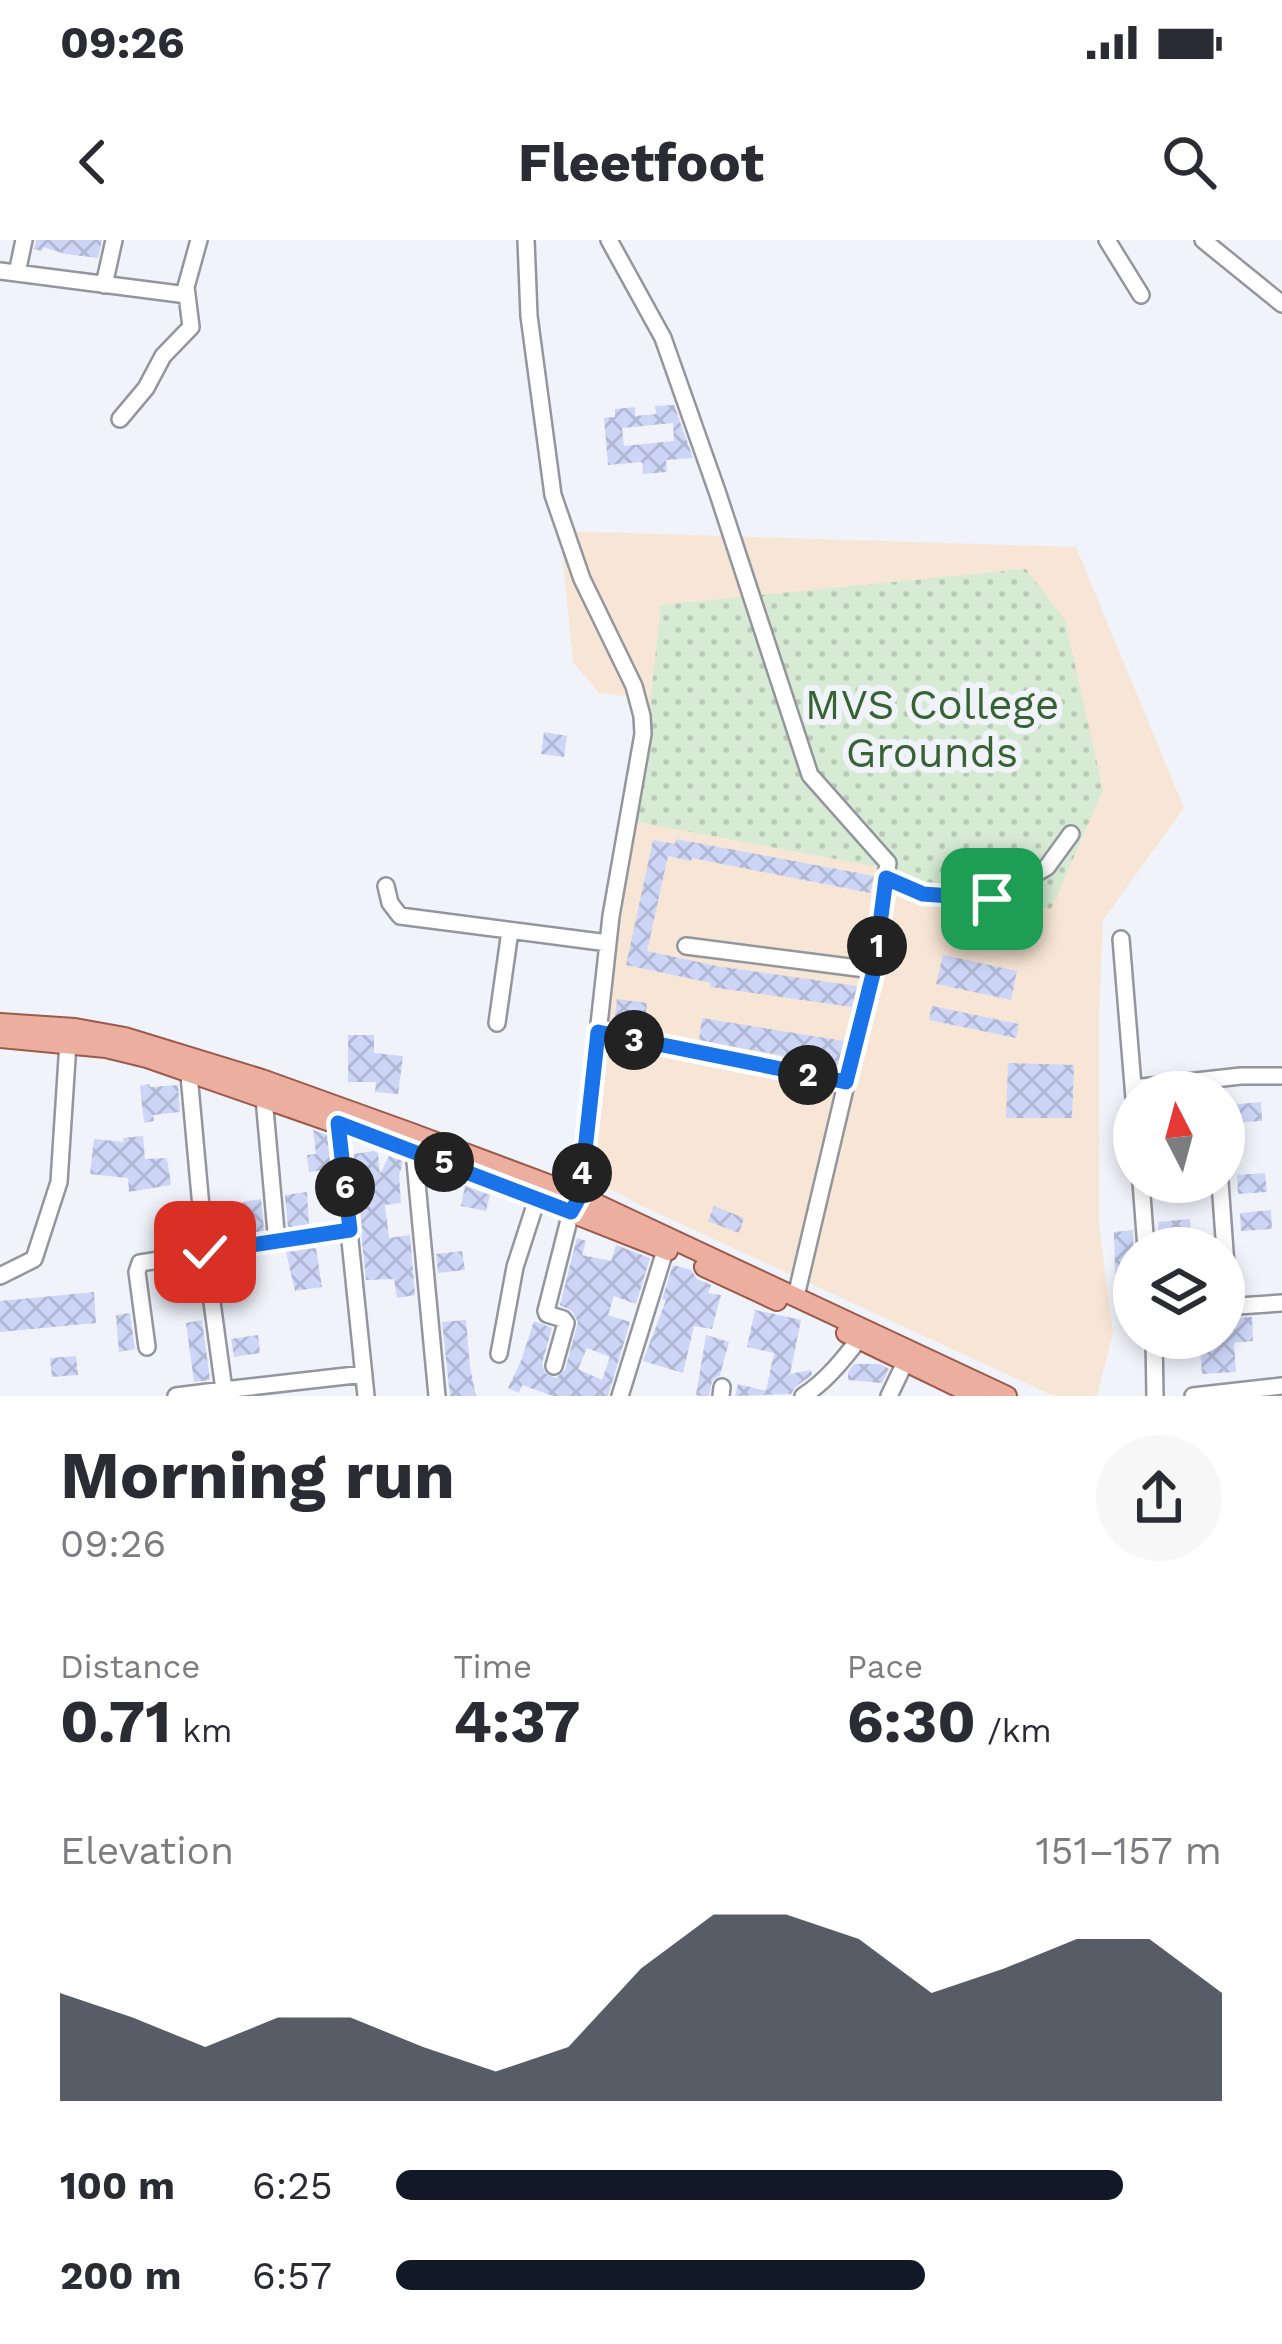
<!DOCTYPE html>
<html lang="en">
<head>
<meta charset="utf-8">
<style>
	body { margin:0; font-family:"Work Sans",sans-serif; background:#f7f7f7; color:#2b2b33; height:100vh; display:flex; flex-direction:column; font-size:45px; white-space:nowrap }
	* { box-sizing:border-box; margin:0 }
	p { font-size:39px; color:#7c7c81 }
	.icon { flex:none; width:66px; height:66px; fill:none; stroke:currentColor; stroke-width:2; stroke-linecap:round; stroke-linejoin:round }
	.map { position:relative; height:1156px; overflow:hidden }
	.details { display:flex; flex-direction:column; background:#fff; flex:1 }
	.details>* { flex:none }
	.needle { width:78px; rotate:354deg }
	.controls { position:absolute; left:1113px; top:831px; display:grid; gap:24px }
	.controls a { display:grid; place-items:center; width:132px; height:132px; border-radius:50%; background:#fff; box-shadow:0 6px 18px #0003; font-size:60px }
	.pin { position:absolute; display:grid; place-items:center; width:102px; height:102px; color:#fff; margin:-51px; border-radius:24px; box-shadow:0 6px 18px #0006 }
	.km { position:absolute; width:60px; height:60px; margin:-30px; border-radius:50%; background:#222; color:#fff; font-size:33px; line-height:60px; text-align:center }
	.round { display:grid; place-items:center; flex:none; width:126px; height:126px; border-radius:63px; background:#f7f7f7 }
	.overview { display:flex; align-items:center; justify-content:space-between; height:204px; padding:0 60px }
	h1 { font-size:66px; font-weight:700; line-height:90px }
	.metrics { display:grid; grid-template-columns:repeat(3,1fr); gap:18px; height:204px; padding:12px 60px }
	.metrics div { display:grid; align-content:center }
	.metrics b { font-size:60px; font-weight:700 }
	.metrics small { font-size:33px; font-weight:400 }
	.metrics p { font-size:33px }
	.chart { height:336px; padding:24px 60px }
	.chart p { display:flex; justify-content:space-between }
	.chart svg { width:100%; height:216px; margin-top:12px; fill:#111827; opacity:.7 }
	ul { padding:0 60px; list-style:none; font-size:39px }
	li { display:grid; grid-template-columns:192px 144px 1fr; align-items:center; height:90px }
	li i { height:30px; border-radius:15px; background:#111827 }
	.status { display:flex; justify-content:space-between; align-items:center; height:84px; padding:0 60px; background:#fff; direction:ltr }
	.status svg { height:33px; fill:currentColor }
	header { display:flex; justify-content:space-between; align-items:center; height:156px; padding:0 60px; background:#fff; font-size:54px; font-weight:700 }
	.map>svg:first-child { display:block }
	.education { fill:#f7e6d5 }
	.park { fill:url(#park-dots) }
	.building { fill:url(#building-cross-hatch); fill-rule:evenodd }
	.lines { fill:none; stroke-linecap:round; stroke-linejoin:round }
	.minor-casing { stroke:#94969d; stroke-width:20 }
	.major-casing { stroke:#9b5a4a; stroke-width:22 }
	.minor { stroke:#fff; stroke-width:15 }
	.major { stroke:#ecaf9f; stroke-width:18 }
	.route-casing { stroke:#fff; stroke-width:24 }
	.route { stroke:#1a73e8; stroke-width:15 }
	.labels { text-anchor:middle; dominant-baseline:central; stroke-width:12; stroke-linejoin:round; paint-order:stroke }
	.park-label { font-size:42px; fill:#376232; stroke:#f1f3fb }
</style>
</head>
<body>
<div class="status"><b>09:26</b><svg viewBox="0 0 49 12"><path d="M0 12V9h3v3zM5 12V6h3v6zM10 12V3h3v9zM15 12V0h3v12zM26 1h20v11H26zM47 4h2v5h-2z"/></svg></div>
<header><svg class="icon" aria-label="back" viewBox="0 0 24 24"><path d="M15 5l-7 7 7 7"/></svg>Fleetfoot<svg class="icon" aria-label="search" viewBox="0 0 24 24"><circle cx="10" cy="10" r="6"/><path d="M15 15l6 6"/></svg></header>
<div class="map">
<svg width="1282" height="1156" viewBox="0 0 1282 1156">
	<defs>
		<pattern id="park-dots" width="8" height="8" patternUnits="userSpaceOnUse" patternTransform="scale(3)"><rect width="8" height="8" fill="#d7ebd4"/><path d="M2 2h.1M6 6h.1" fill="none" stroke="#b8c9b6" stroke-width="1.8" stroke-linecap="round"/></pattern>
		<pattern id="building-cross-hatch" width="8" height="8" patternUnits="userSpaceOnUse" patternTransform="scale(3)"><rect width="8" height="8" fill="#ced6f8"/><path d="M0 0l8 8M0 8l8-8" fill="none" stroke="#b0b7d4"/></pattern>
	</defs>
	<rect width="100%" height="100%" fill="#f1f3fb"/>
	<path class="education" d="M560,291L1076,307L1184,568L1103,680L1099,773V985L1113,1093L1097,1156H1054L640,965L582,934L641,458L599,453L573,422Z"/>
	<path class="park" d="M1026,329L1065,380L1103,550L1051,669L927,650L879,627L637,582L661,365Z"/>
	<path class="building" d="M36,0H102L98,18L65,14L43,7L42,11L34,9Z
		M674,165L693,218L666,220L667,232L643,234L642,222L608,225L604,178L615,177V169L635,167V176L656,174L655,166ZM673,183L674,201L624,206L622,188Z
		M544,492L567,496L564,517L541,514Z
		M676,599L874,636L870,653L692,618L691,621L668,616L647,711L717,726L857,746L852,767L710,747L711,743L626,725L653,600L675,604Z
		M1007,664L1039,671L1034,692L955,676L957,668L991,671Z
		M943,715L1017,731L1011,760L936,744Z
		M617,759L647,763L644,789L614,783Z
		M932,766L1019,784L1016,798L929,780Z
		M702,778L844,801L838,826L699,800Z
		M348,795H374V813L403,816L398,854L375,852L376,842H348Z
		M1008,823L1074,825L1072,878H1006Z
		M149,844L150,847L178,845L180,872L153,875L154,881L144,883L140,846Z
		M1261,862L1262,881L1231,883L1230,865Z
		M313,890L327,895L331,929L309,932L307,915L316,914Z
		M143,896L145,919L167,918L171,945L129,952L128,938L90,934L94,899L124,902L123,898Z
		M374,911L378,913L380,934L389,916L403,921L399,936L401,963L385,965L389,998L410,995L415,1055L397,1058L394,1039L366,1040L353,914Z
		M1265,933L1267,952L1238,954L1237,935Z
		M465,946L490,955L486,971L461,966Z
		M307,952L309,984L288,988L285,955Z
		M261,959L264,991L247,994L243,962Z
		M714,966L744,978L739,993L708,981Z
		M1271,970L1272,989L1241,991L1240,973Z
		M1190,979L1191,997L1159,999L1158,982Z
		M1133,990L1134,1033L1115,1034L1114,992Z
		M577,998L586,1001L582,1015L611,1021L616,1005L650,1018L636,1064L614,1056L608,1075L630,1082L608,1156H553L522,1145L519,1153L508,1148L521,1121L534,1081L552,1088L542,1123L545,1133L556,1138L565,1130L578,1082L572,1071L560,1065ZM587,1108L610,1117L602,1140L578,1129Z
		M316,1008L322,1047L295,1051L286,1012Z
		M462,1011L465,1030L438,1033L436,1014Z
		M673,1025L691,1030L697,1039L711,1045L708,1053L721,1055L712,1089L694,1086L683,1133L643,1121L666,1060L662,1059Z
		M94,1052L96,1083L0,1092V1061Z
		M755,1070L801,1080L790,1134L811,1130L812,1135L795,1147L791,1154L735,1156L738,1144L766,1151L774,1113L747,1107Z
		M130,1073L135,1109L119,1112L116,1075Z
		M1252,1077L1253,1101L1234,1103L1236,1132L1202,1134L1200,1106L1221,1105L1220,1098H1224V1079Z
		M202,1080L210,1140L194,1142L186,1083Z
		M466,1080L470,1127L476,1156H450L442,1082Z
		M258,1095L260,1113L234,1117L231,1099Z
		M706,1095L729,1102L720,1135L712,1141L709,1156H701L696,1155Z
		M76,1116L78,1135L52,1137L50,1118Z
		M854,1124H880L889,1129L882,1143L848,1140V1132Z"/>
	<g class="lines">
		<g class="minor-casing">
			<path id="minor" d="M526,0L529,76L553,255L582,339L634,446L642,476L643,494L611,676L580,956L571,972L546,1071L547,1074L563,1079L566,1083L554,1126
				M609,0L663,98L718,254L810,535L888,623L873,730L796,1056
				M1107,0L1141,55
				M1203,0L1282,64
				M0,31L187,55
				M17,33L24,0
				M104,45L114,0
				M120,179L146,148L163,116L191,87L186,47L199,0
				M886,638L923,654L992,659L1047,627L1071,594
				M386,646L390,663L400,676L608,703
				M1121,699L1134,858
				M686,706L873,730
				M497,783L510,691
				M598,792L846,842
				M188,824L205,1011L224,1150L364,1134
				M1133,848L1241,836H1282
				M264,858L277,1003
				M337,874L366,1156
				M414,911L437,1156
				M1141,942L1146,1008
				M1220,942L1229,1067
				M0,1036L34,1019L59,942L68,803L71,796
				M1224,1067L1282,1063
				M1154,1098L1155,1156
				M147,1107L137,1032L140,1023L350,990
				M499,1114L515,1027L537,959
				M176,1156L224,1150V1156
				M620,1156L668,1001
				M721,1156L722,1147
				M803,1156C827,1141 846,1116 863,1094
				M889,1156L910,1112
				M1193,1156L1282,1146"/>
		</g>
		<g class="major-casing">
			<path id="major" d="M0,783L75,788L125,797L262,839L412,893L580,956L1007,1156
				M0,798L106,808L147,818L414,911L668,1011
				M704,1027L777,1061
				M846,1093L976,1156"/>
		</g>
		<use href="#minor" class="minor"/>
		<use href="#major" class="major"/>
	</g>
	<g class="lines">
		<g class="route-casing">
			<path id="route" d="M205,1012L350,990L338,883L571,972L580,956L598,792L846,842L874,730L886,638L923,654L992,659"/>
		</g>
		<use href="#route" class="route"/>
	</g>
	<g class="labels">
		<g class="park-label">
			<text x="932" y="464">MVS College<tspan x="932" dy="48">Grounds</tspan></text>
		</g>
	</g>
</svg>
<div class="controls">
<a><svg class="needle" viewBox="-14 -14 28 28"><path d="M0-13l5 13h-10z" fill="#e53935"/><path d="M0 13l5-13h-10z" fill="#7c7c81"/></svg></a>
<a><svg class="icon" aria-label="layers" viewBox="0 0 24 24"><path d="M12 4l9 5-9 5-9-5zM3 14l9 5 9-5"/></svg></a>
</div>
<div class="pin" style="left:992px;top:659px;background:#1e9e55"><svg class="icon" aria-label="arrive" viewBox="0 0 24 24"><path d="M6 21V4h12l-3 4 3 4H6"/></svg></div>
<div class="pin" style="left:205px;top:1012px;background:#d93025"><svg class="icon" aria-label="check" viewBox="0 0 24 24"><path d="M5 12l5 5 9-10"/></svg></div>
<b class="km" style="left:877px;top:706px">1</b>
<b class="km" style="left:808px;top:835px">2</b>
<b class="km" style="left:634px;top:800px">3</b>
<b class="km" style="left:582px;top:933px">4</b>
<b class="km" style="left:444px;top:922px">5</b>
<b class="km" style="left:345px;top:947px">6</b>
</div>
<section class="details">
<div class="overview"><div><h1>Morning run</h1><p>09:26</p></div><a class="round"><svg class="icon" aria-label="share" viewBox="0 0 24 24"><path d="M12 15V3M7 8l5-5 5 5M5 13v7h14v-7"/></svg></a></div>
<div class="metrics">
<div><p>Distance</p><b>0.71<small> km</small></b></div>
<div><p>Time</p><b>4:37</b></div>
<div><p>Pace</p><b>6:30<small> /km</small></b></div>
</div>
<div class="chart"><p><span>Elevation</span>151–157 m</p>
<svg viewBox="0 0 160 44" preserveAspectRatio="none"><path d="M0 44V22L10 27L20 33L30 27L40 27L50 33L60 38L70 33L80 17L90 6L100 6L110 11L120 22L130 17L140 11L150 11L160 22V44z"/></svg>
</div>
<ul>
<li><b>100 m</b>6:25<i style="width:88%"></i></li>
<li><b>200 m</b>6:57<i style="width:64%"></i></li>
</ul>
</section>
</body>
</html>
